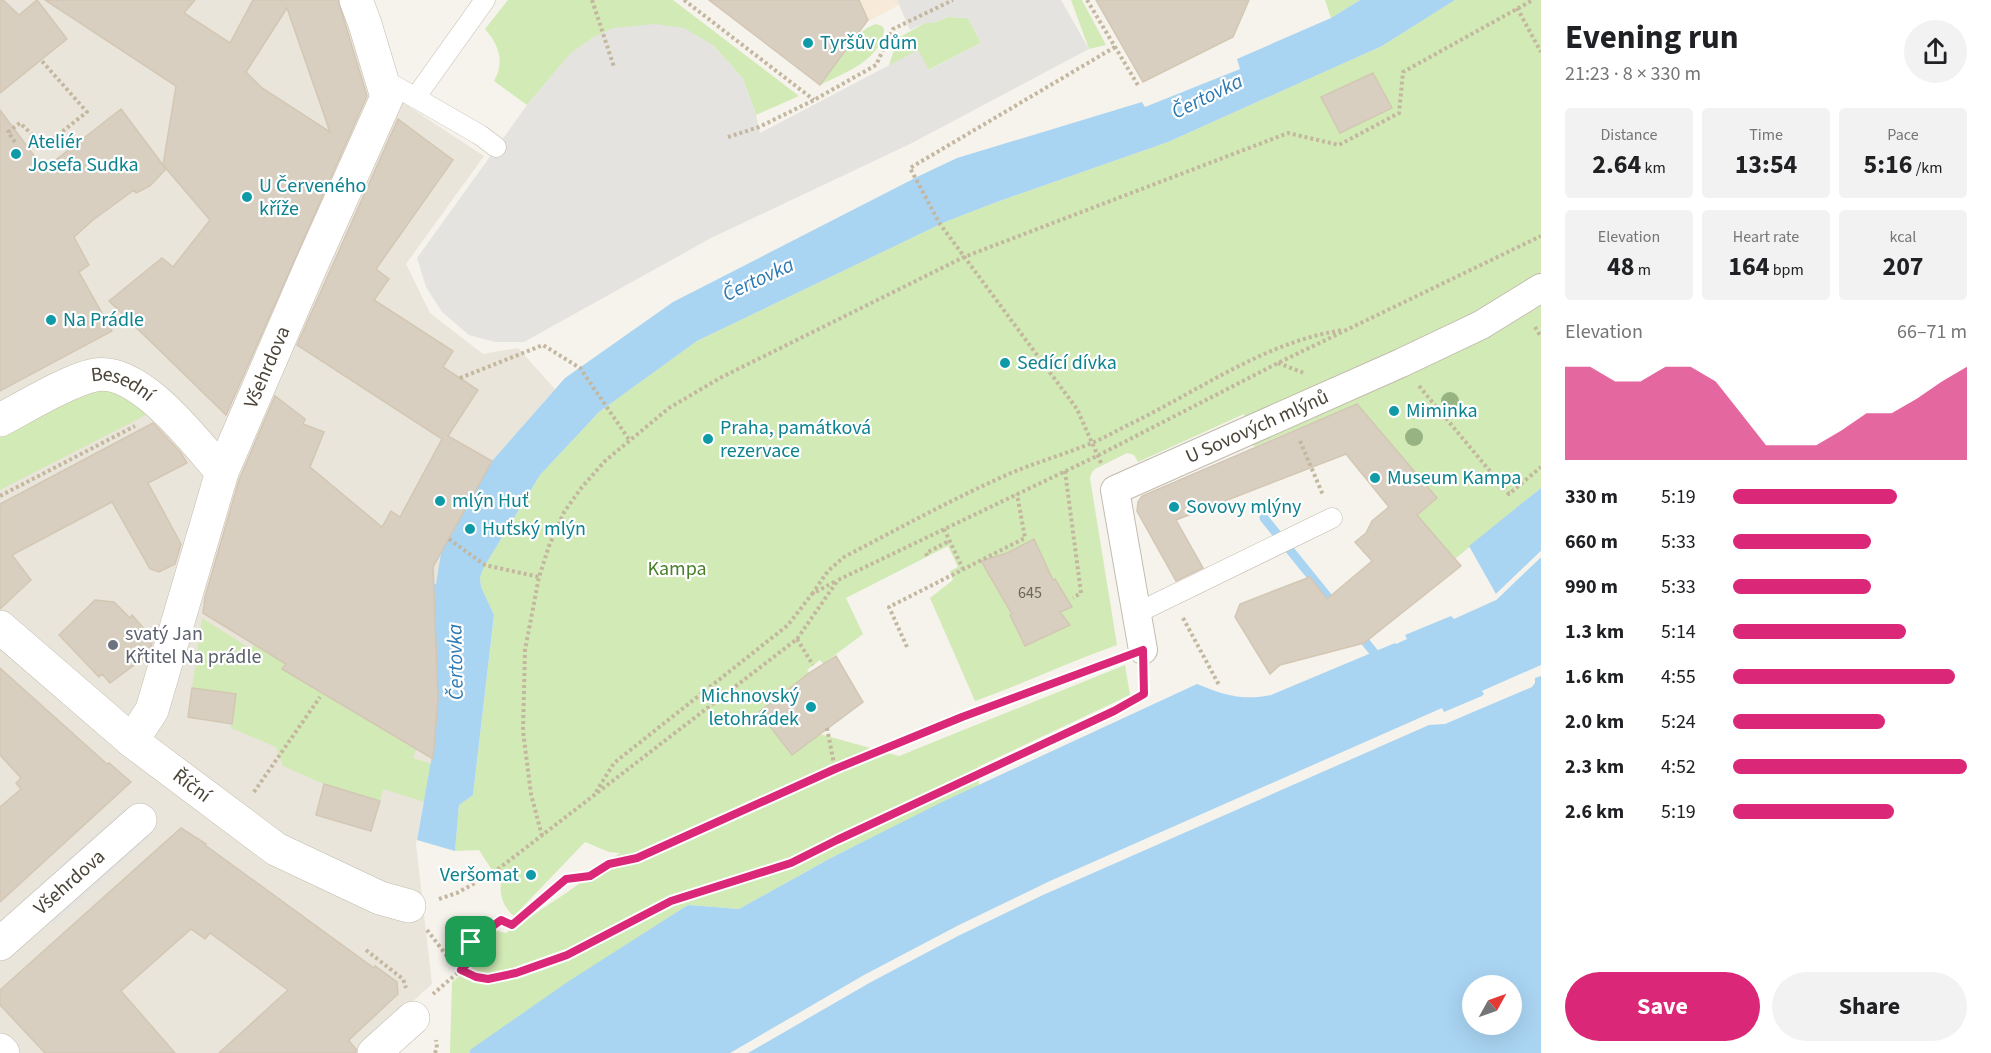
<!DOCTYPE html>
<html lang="en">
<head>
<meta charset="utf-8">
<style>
	body { margin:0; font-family:"Source Sans 3",sans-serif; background:#f2f2f2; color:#202124; height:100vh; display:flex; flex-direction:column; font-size:22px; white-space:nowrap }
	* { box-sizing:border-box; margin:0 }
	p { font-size:20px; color:#757577 }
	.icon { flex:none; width:33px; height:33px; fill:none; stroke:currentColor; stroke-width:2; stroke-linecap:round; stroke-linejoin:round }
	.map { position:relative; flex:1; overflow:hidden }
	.drawer { display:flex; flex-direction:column; background:#fff; width:450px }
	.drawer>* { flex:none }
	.needle { width:39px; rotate:50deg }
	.buttons { position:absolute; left:1462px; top:975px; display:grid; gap:12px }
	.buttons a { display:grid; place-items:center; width:60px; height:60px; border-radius:50%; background:#fff; box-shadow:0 6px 24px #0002; font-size:30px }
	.pin { position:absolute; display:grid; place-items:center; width:51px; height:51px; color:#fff; margin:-26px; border-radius:12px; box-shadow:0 3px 9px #0006 }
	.round { display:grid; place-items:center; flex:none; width:63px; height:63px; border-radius:32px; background:#f2f2f2 }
	.summary { display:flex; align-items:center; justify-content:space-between; height:102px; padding:0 24px }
	h1 { font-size:33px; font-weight:700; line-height:45px }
	.stats { display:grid; grid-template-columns:repeat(3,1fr); gap:9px; height:102px; padding:6px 24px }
	.stats div { display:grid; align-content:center; border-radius:6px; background:#f2f2f2; text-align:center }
	.stats b { font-size:26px; font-weight:700 }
	.stats small { font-size:16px; font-weight:400 }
	.stats p { font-size:16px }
	.chart { height:168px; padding:12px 24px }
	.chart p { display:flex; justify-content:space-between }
	.chart svg { width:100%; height:108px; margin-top:6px; fill:#db2777; opacity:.7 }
	.primary-button { display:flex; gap:12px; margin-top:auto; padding:12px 24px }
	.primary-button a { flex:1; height:69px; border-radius:36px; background:#db2777; color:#fff; font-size:24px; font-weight:700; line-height:69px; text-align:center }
	.primary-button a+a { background:#f2f2f2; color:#202124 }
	ul { padding:0 24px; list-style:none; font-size:20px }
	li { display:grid; grid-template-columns:96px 72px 1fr; align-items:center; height:45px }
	li i { height:15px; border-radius:8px; background:#db2777 }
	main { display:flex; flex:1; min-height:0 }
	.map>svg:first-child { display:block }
	.residential { fill:#eae5da }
	.commercial { fill:#f7ead8 }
	.green { fill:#d2eab5; fill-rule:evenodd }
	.parking { fill:#e5e3e0 }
	.water { fill:#a9d4f2; fill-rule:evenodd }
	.pier { fill:#f6f3ec }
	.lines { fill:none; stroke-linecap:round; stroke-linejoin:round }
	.stream { stroke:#a9d4f2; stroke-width:9 }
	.building { fill:#d8cfc1; stroke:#d3c7b4; stroke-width:1.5; fill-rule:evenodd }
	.service-casing { stroke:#c2bbae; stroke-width:21 }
	.pedestrian-casing { stroke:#c2bbae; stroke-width:30 }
	.minor-casing { stroke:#c2bbae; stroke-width:34 }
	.path { stroke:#c4b79f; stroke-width:4; stroke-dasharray:3 3; stroke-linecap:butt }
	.service { stroke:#fff; stroke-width:20 }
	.pedestrian { stroke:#fff; stroke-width:28 }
	.minor { stroke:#fff; stroke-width:33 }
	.tree { fill:#97b381 }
	.route-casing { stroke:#fff; stroke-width:12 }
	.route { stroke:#db2777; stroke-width:8 }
	.culture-dot { fill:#0f9aa8; stroke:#fff; stroke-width:2 }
	.worship-dot { fill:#6b7280; stroke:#fff; stroke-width:2 }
	.labels { text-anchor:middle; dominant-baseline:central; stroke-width:4.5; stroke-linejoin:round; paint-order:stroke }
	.number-label { font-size:16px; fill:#6e675b }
	.culture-label { font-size:20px; fill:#0d838f; stroke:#fff; text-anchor:start }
	.street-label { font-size:20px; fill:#4b4439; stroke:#fff }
	.park-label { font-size:20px; fill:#4a7f2a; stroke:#fff }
	.worship-label { font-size:20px; fill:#5b616d; stroke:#fff; text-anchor:start }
	.water-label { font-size:21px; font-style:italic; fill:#2e7ab2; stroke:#fff }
</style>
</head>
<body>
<main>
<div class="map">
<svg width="1541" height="1053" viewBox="0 0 1541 1053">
	<rect width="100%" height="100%" fill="#f6f3ec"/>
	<path class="residential" d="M0,0H348L373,83L484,156L406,264L430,313L483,354L518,348L555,389L492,461L441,553L436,585L438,699L435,739L416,844L432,984L356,1053H19L0,1033Z"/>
	<path class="commercial" d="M859,0H908L867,22L863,18L866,15Z"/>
	<path class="green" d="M508,0H673L799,96L756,115L743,79L713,45L571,53L527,105L494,81C505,62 499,45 485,29Z
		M1071,0H1082L1106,45L1089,49Z
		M1325,0H1360L1331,18Z
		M1455,0H1541V488L1455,559L1417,515L1435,500V496L1357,404L1254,447L1244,414L1138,462L1134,455L1127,453L1095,469L1092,472L1090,478L1117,645C1069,662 1023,684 975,701L930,598L953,580L950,571L958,567L948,546L846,598L863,634L823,664L820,660L807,670L810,674L760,712L789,752L820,734L899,756L1125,665L1130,695L978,767L979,785L829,859L739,909L688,905L471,1050L470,1053H450L452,982L487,954L486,940L497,931L506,933L572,889L620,853L609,852L585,842L514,916C505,909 499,896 501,884L479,850L455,851L459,805L473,795L494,616L481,587L480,577L484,567L540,475L599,412L697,341L945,222L994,203L1168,142L1382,46ZM1373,73L1392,108L1340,132L1321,97Z
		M948,17L968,18L981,43L928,70L889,65L898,38L925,23H933Z
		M876,24L882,26L884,29C882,60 844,73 820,85C834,66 853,31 876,24Z
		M110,387L150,413L0,490V434L82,390Z
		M202,618L251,649L256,642L287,661L283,669L416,750L413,758L432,764L424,802L383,789L380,801L324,784L283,766L276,747L231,728L235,694L192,688Z"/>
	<path class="parking" d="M897,0H1061L1089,49L910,144L711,238L524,342H495L469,335L442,312L426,287L417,258L527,105L571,53L592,38L613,28L655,24L684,28L713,45L743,79L756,115L760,133L918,50L929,70L981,43L968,18L948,17L933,23H925L910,30Z
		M124,808L130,814L0,932V921Z
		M141,828L149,837L53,925L45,917Z"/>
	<path class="water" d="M1360,0H1455L1382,46L1168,142L994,203L945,222L697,341L599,412L540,475L484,567L480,577L481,587L494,615L473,795L459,805L455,851L417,840L435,739L438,699L434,584H436L441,553L492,461L565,378L673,302L919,176L957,158L1142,102L1145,107L1240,69L1237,59L1331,18Z
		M1541,488V551L1496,594L1469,546Z
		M1541,557V665L1484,690L1482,691L1484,694L1482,696L1444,712L1442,708L1050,881L959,925L864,975L730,1053H470V1050L569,981L688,905L739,909L829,859L942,802L1197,684C1223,695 1244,701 1271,695L1395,643L1396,644L1407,639L1405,635L1451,616L1454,619L1496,600Z
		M1541,676V1053H748L871,982L958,936L1043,895L1429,725L1445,724L1532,687L1535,683V678ZM1473,986H1512V1024H1473Z"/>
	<path class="pier" d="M1541,551V557L1496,600V594Z"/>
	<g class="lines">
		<path class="stream" d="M1264,518L1336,607
			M1359,634L1380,660"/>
	</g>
	<path class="building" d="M0,0H3L19,15L37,0L67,39L0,93Z
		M45,0H195L184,13L230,43L253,0H338L367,96L226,415L109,301L162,258L173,267L210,220L163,165L176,86ZM287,8L330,132L262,88L246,72Z
		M709,0H859L868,20L820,85Z
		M1096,0H1249L1233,37L1143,82Z
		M1373,73L1392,108L1340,133L1321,97Z
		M121,109L166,169L150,186L136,193L134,190L93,220L74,237L89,265L79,272L112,331L0,391V110L44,169Z
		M398,119L453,160L376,269L389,279L374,300L453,351L443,367L478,390L448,436L492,461L433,567L438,699L433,759L282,669L286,664L203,613L205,597L239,480L275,396L305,419L303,424L324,432L310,467L382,527L391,511L400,517L442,439L297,345Z
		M1357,404L1437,498L1417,515L1461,566L1364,643L1280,665L1270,674L1235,617L1240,604L1310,577L1327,599L1372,561L1355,542L1366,533L1372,521L1389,507L1346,454L1176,520L1203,568L1176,581L1137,511L1138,502L1142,496Z
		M153,423L181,453L187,463L148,483L181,544L175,564L159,572L150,569L112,502L12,555L31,580L0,609V504Z
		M1034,539L1053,580L1055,579L1072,607L1060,612L1070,625L1025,646L1010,615L1012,614L981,561L1007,553Z
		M95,600L114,602L130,618L132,615L153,639L149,654L110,683L102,674L99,677L59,635Z
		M836,656L863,702L792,755L759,712L809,673Z
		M0,668L107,764L109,763L131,782L0,902V807L21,789L16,783L21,778L0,755Z
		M192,688L236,694L232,724L188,717Z
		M324,784L380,801L371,831L316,815Z
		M181,828L206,844L205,845L374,968L375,966L397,982L398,994L350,1039L349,1041L356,1049V1053H219L288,990L210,933L205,939L191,929L121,991L175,1053H45L0,1005V990Z"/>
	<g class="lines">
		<g class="service-casing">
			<path id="service" d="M381,78L480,135L496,147
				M415,98L485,0
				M1137,613L1332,518"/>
		</g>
		<g class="pedestrian-casing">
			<g id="pedestrian">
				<path id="s1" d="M1143,650L1115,490L1401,363L1481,325L1541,288"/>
			</g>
		</g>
		<g class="minor-casing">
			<g id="minor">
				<path id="s2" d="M0,420C25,407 69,380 95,375C140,367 195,442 222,472"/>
				<path id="s3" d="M0,627L132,741L276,849L380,898L409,906"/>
				<path id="s4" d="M132,741L152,710L222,472L311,266L387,97L365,24L356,0"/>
				<path id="s5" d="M0,944L140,820"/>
				<path d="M0,1050L3,1053"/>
				<path d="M374,1053L413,1018"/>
			</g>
		</g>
		<path class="path" d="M592,0L614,67
			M684,0L814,100
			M1087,0L1139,87
			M1517,8L1541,52
			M728,137L759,127L814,100L876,65L893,29L953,0
			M15,142L8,132L20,123L44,146L87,112L41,60
			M1535,327L1541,337
			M1278,363L1304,373
			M460,378L543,345L580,368L630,441
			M1419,386L1509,494L1541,467
			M1300,441L1323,495
			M1101,463L1077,409L940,224L910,168L1115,47
			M1065,471L1081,593L1073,598
			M0,496L135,426
			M944,529L963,569
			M449,539L485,565L539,577
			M927,556L926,553L949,541
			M812,594L828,571L844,557C900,528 954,498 1011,473C1037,462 1065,454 1092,443C1104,438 1116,431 1128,425C1199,391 1264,342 1343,330
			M1183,618L1219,685
			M797,639L813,665
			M907,647L889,607L1025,538L1017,494
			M827,728L835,769
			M254,792L320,697
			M596,792L614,763L788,625L812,594L836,581
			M542,836L531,794L523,731L525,650L539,577L549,546L564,512L582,487L605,461L669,408L720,378L964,257L1288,133L1339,145L1399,113L1403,72L1533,0
			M439,899L457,893L493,873L797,639L838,580L1097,456L1278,363L1541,236
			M427,930L450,960L471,942L479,951L461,970L433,994
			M471,942L501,919L512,925L566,879L590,876L609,864L637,858L835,769L962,717L1115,660
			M366,950L403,979L406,988
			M461,970L476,977L488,979L516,973L567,955L671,901L791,863L837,840L1114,711L1144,694L1143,679
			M435,1053L437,1048L436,1040"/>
		<use href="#service" class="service"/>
		<use href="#pedestrian" class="pedestrian"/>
		<use href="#minor" class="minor"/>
	</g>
	<g class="tree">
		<circle cx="1450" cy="401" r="9"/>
		<circle cx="1414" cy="437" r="9"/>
	</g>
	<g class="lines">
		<g class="route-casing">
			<path id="route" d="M1143,650L1144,694L1114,711L837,840L791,863L671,901L567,955L516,973L488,979L476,977L461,970L479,951L471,942L501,920L512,925L566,879L590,876L609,864L637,858L835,769L962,717Z"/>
		</g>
		<use href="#route" class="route"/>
	</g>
	<g class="culture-dot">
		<circle cx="808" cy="43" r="6"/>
		<circle cx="16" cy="154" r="6"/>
		<circle cx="247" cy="197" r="6"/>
		<circle cx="51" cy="320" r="6"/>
		<circle cx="1005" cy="363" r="6"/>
		<circle cx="1394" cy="411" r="6"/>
		<circle cx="708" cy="439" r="6"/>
		<circle cx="1375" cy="478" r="6"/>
		<circle cx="440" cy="501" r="6"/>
		<circle cx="1174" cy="507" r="6"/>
		<circle cx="470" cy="529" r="6"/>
		<circle cx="811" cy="707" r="6"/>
		<circle cx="531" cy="875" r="6"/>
	</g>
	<circle class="worship-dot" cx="113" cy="645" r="6"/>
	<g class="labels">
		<g class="number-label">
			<text x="1030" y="593">645</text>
		</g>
		<g class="culture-label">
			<text x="820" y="43">Tyršův dům</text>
			<text x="28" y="142">Ateliér<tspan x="28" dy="23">Josefa Sudka</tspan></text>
			<text x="259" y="186">U Červeného<tspan x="259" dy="23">kříže</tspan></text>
			<text x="63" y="320">Na Prádle</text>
			<text x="1017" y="363">Sedící dívka</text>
			<text x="1406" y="411">Miminka</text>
			<text x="720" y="428">Praha, památková<tspan x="720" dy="23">rezervace</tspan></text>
			<text x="1387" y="478">Museum Kampa</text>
			<text x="452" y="501">mlýn Huť</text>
			<text x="1186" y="507">Sovovy mlýny</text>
			<text x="482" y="529">Huťský mlýn</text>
			<text x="799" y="696" text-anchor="end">Michnovský<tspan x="799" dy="23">letohrádek</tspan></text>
			<text x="519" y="875" text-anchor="end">Veršomat</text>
		</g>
		<g class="street-label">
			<text stroke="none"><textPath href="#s4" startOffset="399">Všehrdova</textPath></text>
			<text stroke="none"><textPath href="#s2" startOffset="135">Besední</textPath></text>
			<text stroke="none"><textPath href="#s1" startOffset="318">U Sovových mlýnů</textPath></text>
			<text stroke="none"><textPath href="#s3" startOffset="249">Říční</textPath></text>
			<text stroke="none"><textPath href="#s5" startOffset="93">Všehrdova</textPath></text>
		</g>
		<g class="park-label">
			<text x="677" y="569">Kampa</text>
		</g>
		<g class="worship-label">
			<text x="125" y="634">svatý Jan<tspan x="125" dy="23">Křtitel Na prádle</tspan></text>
		</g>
		<g class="water-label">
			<text transform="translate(1207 96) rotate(-26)">Čertovka</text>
			<text transform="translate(758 279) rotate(-25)">Čertovka</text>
			<text transform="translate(455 662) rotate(-91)">Čertovka</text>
		</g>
	</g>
</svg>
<div class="buttons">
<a><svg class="needle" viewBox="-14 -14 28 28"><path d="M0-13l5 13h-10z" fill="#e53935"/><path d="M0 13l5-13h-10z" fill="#757577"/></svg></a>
</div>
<div class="pin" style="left:471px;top:942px;background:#1e9e55"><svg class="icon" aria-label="arrive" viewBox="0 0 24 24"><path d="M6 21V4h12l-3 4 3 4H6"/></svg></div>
</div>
<section class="drawer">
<div class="summary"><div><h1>Evening run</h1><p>21:23 · 8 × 330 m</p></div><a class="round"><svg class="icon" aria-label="share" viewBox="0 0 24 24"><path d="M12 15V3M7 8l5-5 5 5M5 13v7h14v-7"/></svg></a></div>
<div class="stats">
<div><p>Distance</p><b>2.64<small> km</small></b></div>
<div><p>Time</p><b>13:54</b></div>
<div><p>Pace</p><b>5:16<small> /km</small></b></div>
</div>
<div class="stats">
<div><p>Elevation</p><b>48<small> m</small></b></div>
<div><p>Heart rate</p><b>164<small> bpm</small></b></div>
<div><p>kcal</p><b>207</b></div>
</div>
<div class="chart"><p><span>Elevation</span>66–71 m</p>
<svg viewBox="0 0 160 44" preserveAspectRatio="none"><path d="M0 44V6L10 6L20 12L30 12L40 6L50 6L60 12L70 25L80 38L90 38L100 38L110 32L120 25L130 25L140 19L150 12L160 6V44z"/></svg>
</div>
<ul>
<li><b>330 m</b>5:19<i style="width:70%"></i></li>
<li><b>660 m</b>5:33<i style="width:59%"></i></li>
<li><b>990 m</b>5:33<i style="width:59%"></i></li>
<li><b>1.3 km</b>5:14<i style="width:74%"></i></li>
<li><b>1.6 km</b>4:55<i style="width:95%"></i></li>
<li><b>2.0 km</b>5:24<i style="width:65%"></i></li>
<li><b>2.3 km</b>4:52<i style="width:100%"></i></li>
<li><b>2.6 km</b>5:19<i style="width:69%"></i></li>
</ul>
<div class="primary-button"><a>Save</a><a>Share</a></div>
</section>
</main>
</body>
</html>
